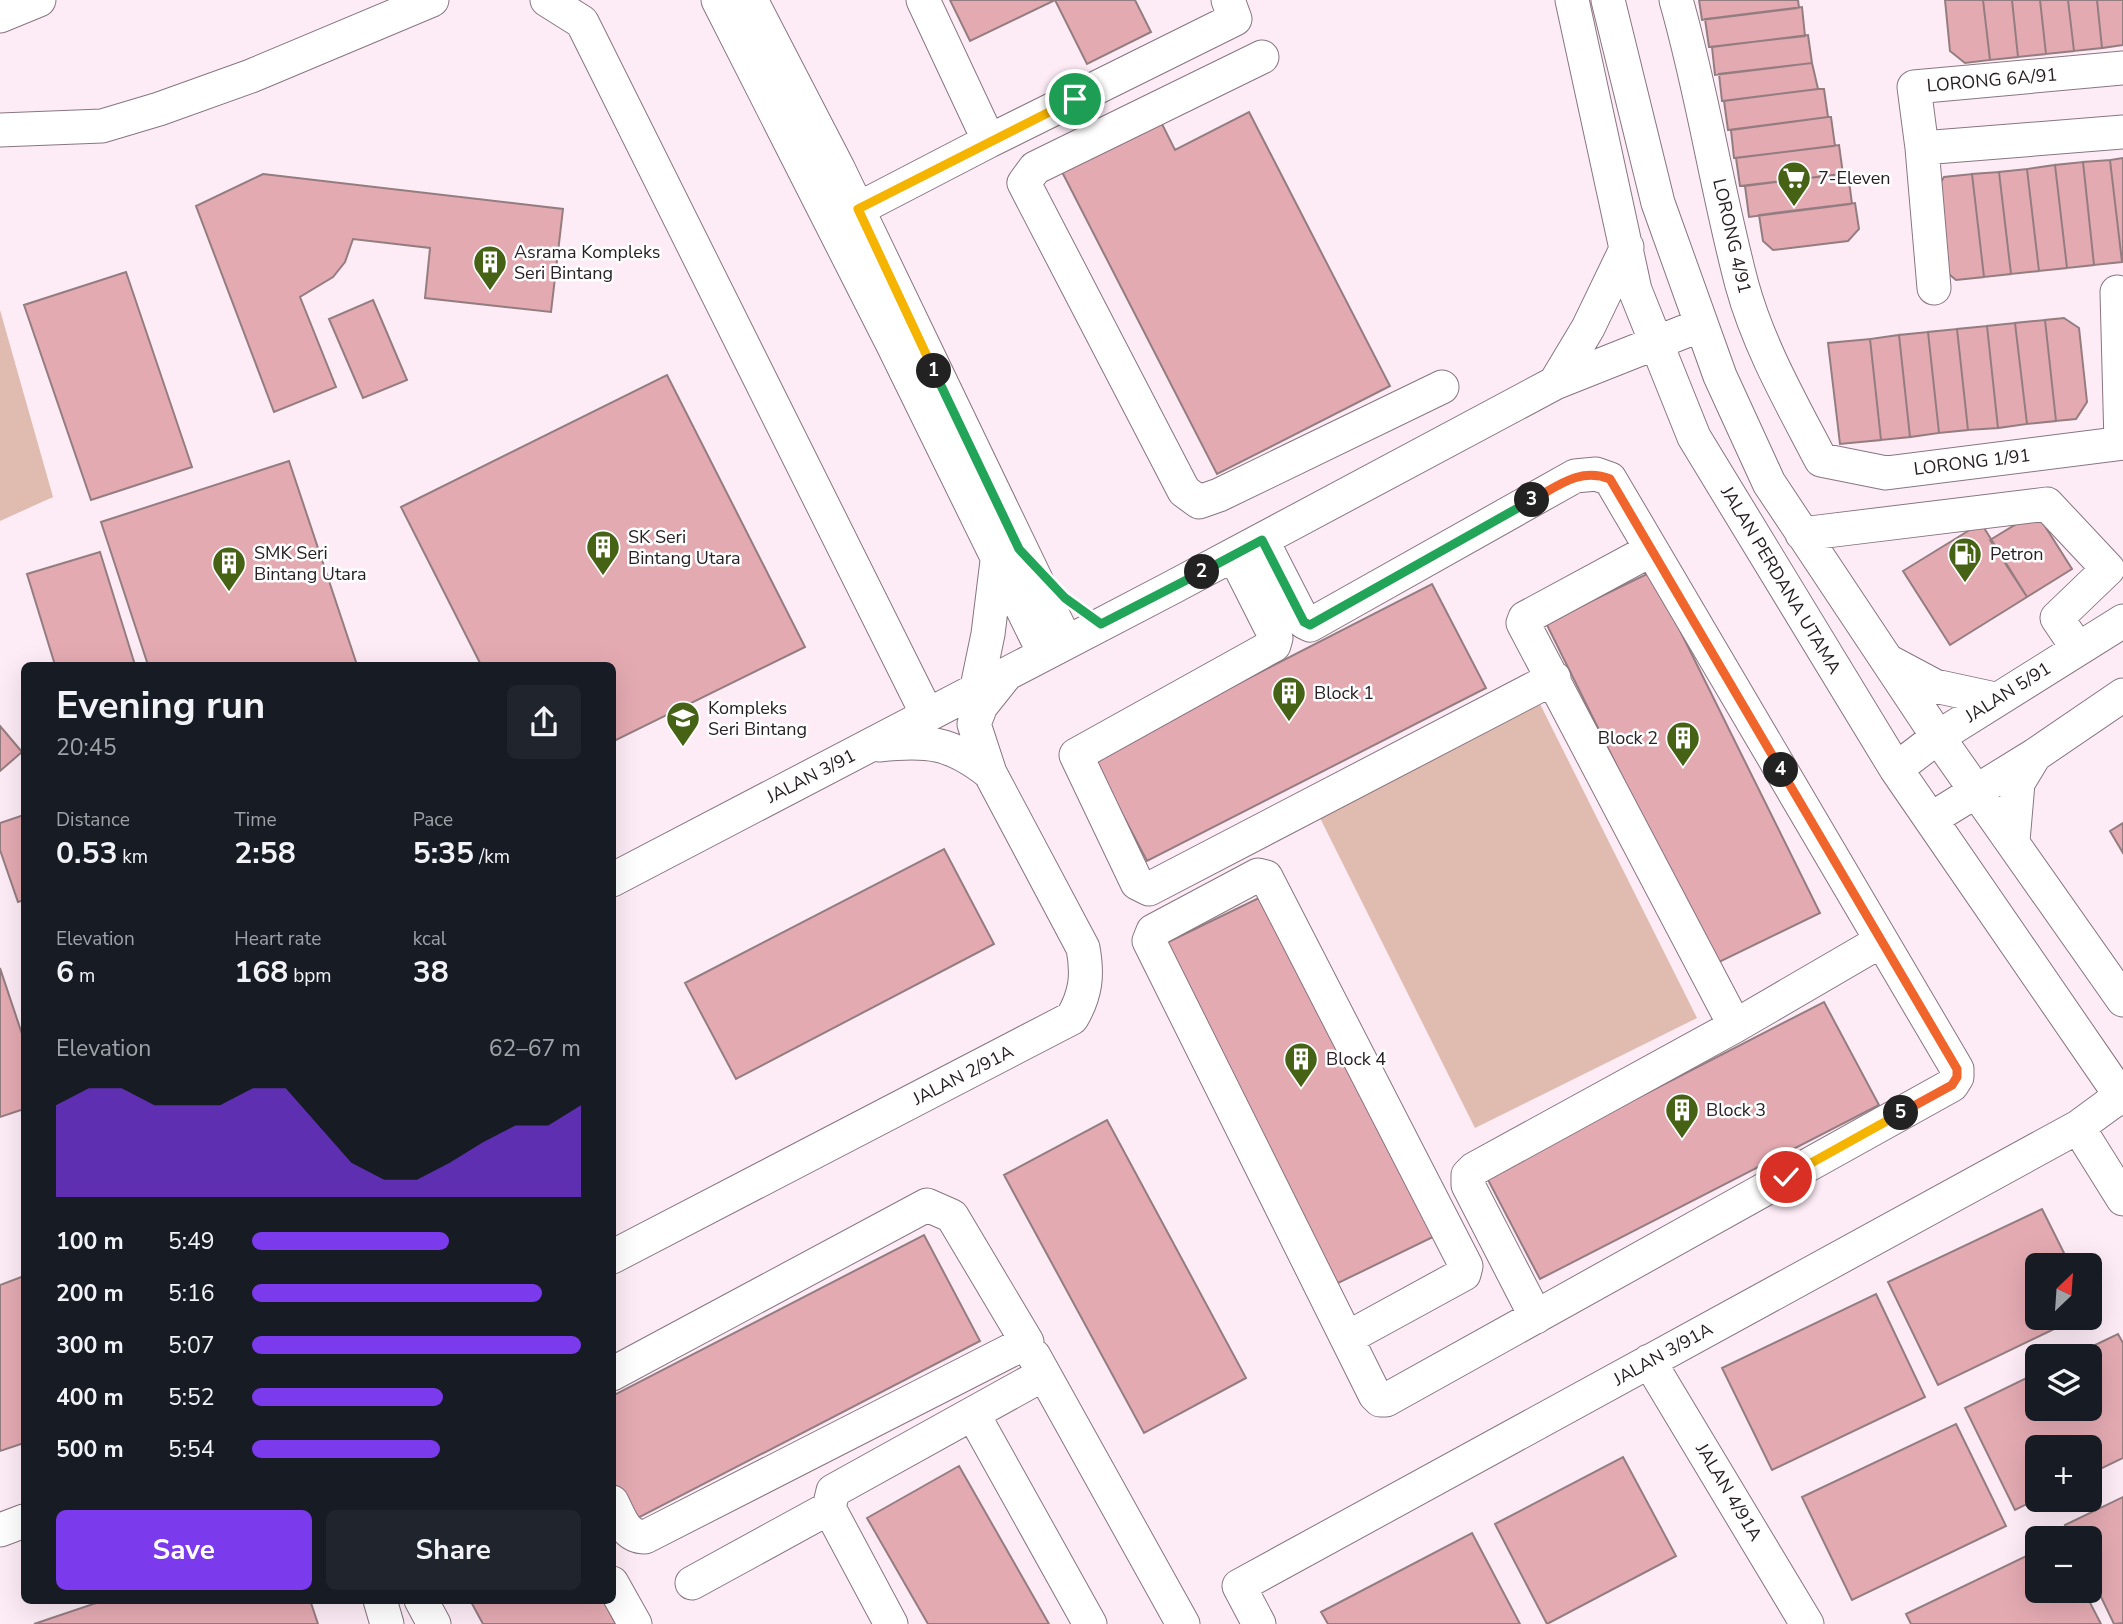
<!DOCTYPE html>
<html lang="en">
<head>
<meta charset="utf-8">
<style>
	body { margin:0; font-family:"Nunito Sans",sans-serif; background:#20242c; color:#f1f3f6; height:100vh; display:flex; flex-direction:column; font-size:26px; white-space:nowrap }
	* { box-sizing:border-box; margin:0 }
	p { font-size:23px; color:#9ea1a6 }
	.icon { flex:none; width:38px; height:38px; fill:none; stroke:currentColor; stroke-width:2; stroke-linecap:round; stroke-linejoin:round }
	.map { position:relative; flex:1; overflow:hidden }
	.drawer { position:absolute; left:21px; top:662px; width:595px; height:942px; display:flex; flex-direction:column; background:#171b24; border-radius:10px; box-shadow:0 7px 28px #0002 }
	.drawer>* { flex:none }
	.needle { width:46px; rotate:25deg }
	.tools { position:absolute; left:2025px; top:1253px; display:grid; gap:14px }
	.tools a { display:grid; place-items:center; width:77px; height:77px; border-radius:10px; background:#171b24; box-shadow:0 7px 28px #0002; font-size:35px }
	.pin { position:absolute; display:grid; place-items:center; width:60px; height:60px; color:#fff; margin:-30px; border:4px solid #fff; border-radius:50%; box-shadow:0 2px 7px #0007 }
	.km { position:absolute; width:35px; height:35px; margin:-18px; border-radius:50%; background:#222; color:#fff; font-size:19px; line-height:35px; text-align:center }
	.round { display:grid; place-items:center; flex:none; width:74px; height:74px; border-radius:10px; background:#20242c }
	.overview { display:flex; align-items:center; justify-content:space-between; height:119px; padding:0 35px }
	h1 { font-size:38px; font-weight:700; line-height:52px }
	.metrics { display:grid; grid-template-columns:repeat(3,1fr); gap:10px; height:119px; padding:7px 35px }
	.metrics div { display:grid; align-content:center }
	.metrics b { font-size:30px; font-weight:700 }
	.metrics small { font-size:19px; font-weight:400 }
	.metrics p { font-size:19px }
	.chart { height:196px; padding:14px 35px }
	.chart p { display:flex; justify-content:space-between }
	.chart svg { width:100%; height:126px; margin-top:7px; fill:#7c3aed; opacity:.7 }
	.primary-button { display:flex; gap:14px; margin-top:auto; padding:14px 35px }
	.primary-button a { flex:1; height:80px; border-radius:10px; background:#7c3aed; color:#fff; font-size:28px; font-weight:700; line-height:80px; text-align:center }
	.primary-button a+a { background:#20242c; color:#f1f3f6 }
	ul { padding:0 35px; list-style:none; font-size:23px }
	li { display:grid; grid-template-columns:112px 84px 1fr; align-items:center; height:52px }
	li i { height:18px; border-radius:9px; background:#7c3aed }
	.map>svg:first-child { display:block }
	.green { fill:#e0bbaf }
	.building { fill:#e4aab2; stroke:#947d80; stroke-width:2 }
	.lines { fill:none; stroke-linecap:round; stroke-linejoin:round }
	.minor-casing { stroke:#887581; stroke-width:35 }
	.minor { stroke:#fff; stroke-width:33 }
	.split-1-casing { stroke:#fff; stroke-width:14 }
	.split-2-casing { stroke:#fff; stroke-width:14 }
	.split-3-casing { stroke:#fff; stroke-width:14 }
	.split-4-casing { stroke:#fff; stroke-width:14 }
	.split-5-casing { stroke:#fff; stroke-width:14 }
	.split-6-casing { stroke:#fff; stroke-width:14 }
	.split-1 { stroke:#f5b400; stroke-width:9 }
	.split-2 { stroke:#22a559; stroke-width:9 }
	.split-3 { stroke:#22a559; stroke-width:9 }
	.split-4 { stroke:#f0652b; stroke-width:9 }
	.split-5 { stroke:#f0652b; stroke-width:9 }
	.split-6 { stroke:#f5b400; stroke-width:9 }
	.labels { text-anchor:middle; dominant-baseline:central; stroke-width:5; stroke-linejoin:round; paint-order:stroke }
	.street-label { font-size:18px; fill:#282025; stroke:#fff }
	.poi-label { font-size:18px; fill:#282025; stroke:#fff; text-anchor:start }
</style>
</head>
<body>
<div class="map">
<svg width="2123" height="1624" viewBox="0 0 2123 1624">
	<rect width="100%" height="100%" fill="#fdecf6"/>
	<path class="green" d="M0,310L53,497L0,521Z
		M1540,704L1697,1018L1475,1128L1318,814Z"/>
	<path class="building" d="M950,0H1135L1151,32L1087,64L1055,0L970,41Z
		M1699,0H1798L1799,8L1702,20Z
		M1945,0H1983L1990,60L1965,63L1950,51Z
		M1983,0H2012L2018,57L1990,60Z
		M2012,0H2040L2046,54L2018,57Z
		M2040,0H2068L2074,51L2046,54Z
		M2068,0H2097L2102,48L2074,51Z
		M2097,0H2123V45L2102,48Z
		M1802,7L1805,36L1709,47L1705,19Z
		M1808,35L1812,63L1715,75L1712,47Z
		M1812,63L1818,89L1722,101L1719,74Z
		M1818,89H1824L1828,117L1728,130L1724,101Z
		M1249,112L1390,386L1217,474L1061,170L1160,120L1175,150Z
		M1828,117H1831L1835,146L1734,158L1731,130Z
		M1839,145L1843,174L1740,186L1736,158Z
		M2123,158V262H2122L2110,160Z
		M2110,160L2122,262L2094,265L2083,162Z
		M2083,162L2094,265L2067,268L2055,165Z
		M2055,165L2067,268L2039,271L2027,169Z
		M2027,169L2039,271L2011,274L1999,172Z
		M1999,172L2011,274L1984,277L1972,174Z
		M1848,173L1852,204L1749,217L1745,186Z
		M263,174L563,209L551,312L425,298L430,248L353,239L345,262L333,277L300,297L336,387L274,412L196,206Z
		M1972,174L1984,277L1956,280L1944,270L1935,192L1944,177Z
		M1855,203L1859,229L1848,241L1773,250L1763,241L1759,215Z
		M126,272L192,467L91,500L24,305Z
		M373,300L407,380L363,398L329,319Z
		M2064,318L2079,328L2087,402L2076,419L2056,421L2045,320Z
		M2045,320L2056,421L2027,424L2015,323Z
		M2015,323L2027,424L1998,428L1987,326Z
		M1987,326L1998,428L1968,430L1957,329Z
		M1957,329L1968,430L1939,433L1928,332Z
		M1928,332L1939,433L1910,437L1899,335Z
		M1899,335L1910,437L1881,440L1870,339Z
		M1870,339L1881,440L1840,444L1828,343Z
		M667,375L805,647L612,742V665H481L401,507Z
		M289,461L357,665H148L101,522Z
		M2036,512L2072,569L2027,597L1990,540Z
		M1981,523L2027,597L1950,645L1903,571Z
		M100,552L135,665H55L27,574Z
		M1651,572L1820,913L1715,964L1546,623Z
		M1432,584L1486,688L1147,861L1093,758Z
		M0,726L22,752L0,771Z
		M24,815V900L18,902L0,850V823Z
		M2123,823V853L2110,831Z
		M944,849L994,944L736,1079L685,983Z
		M1269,893L1439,1234L1334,1285L1164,944Z
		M0,968L24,1040V1109L0,1117Z
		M1824,1002L1879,1105L1540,1279L1486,1176Z
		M1107,1120L1246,1378L1144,1433L1004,1175Z
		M2042,1209L2070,1265H2037V1318H2077L1938,1385L1888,1282Z
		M924,1235L980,1341L634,1520L612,1479V1396Z
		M24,1276V1443L0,1451V1285Z
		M1876,1294L1925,1397L1772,1470L1722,1368Z
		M2118,1334L2123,1343V1458L2090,1474V1447H2037V1499L2015,1510L1965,1408L2037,1373V1409H2090V1356H2072Z
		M1956,1424L2006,1526L1852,1600L1802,1497Z
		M1623,1457L1676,1556L1547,1624L1495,1524Z
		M959,1466L1049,1624H928L867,1518Z
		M2123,1497V1623L2114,1624L2090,1574V1538H2072L2065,1525Z
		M1472,1533L1520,1624H1328L1321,1612Z
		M2037,1551V1591H2084L2101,1624H1911L1906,1614Z
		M105,1600H310L318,1624H34Z
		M470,1600H603L616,1624H483Z"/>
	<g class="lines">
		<g class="minor-casing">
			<path id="minor" d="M547,0L582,22L927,714
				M718,0L893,345L1044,653
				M751,0L838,168L1066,642
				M923,0L989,141L1235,19L1228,0
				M1572,0L1635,290L1694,437L1896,769L2123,1099
				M1608,0L1658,203L1720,376L1769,483L1938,737L2123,1000
				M1676,0C1703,94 1717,191 1742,285C1759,347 1792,404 1821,460L1886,473L2123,443
				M0,16L39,0
				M1262,57L1035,168L1024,183L1184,491L1199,502L1219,495L1442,387
				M2123,68L1914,87L1922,148L2123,132
				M0,130L102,126L159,109L251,76L432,0
				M1922,148L1934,288
				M858,209L989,141
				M2117,292L2121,443
				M1555,383L1588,328L1627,247
				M1802,534L2047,504L2108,569L2057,618L2078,649
				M1262,540L1304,622L1310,625L1575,476L1596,474L1610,479L1957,1069V1077L1952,1085L1386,1400H1380L1375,1395L1149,941L1153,931L1258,875L1266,877L1466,1266L1464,1274L1347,1338
				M1651,550L1525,618L1523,623L1735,1026
				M1234,555L1276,638L1274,645L1076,755L1137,883L1149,889L1554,678
				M1890,662L1935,686L1995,699
				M977,687L988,634L997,561
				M879,745C928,740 951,742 990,773
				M1896,769L1938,737L2123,621
				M1931,819L2035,755L2123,695
				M2013,841L2018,783L2035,755
				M612,880L1173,587L1555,383L1701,325
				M2078,1127L2123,1199
				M612,1257L1072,1018C1086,994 1088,975 1083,948L990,773L974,724L981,706L1005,676
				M1536,1317L1468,1185V1175L1474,1169L1735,1026L1881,941
				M1034,1356L1183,1624
				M1649,1361L1807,1624
				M612,1374L927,1205L952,1216L1027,1342L645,1537C625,1537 620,1517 612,1502
				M973,1414L1090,1624
				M0,1530L24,1521
				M612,1583L635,1624
				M692,1583L829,1508
				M380,1600L387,1624
				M421,1600L434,1624
				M891,1624L829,1508L833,1491L1044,1374
				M1259,1624L1239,1586L2078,1127L2123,1094"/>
		</g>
		<use href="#minor" class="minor"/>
	</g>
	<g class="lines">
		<g class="split-1-casing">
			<path id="split-1" d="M934,371L858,209L1075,99"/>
		</g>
		<g class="split-2-casing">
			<path id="split-2" d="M934,371L1019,549L1065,598L1101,624L1202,572"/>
		</g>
		<g class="split-3-casing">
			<path id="split-3" d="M1202,572L1262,540L1304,622L1310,625L1532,500"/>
		</g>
		<g class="split-4-casing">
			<path id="split-4" d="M1532,500C1558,486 1580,467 1610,479L1781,770"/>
		</g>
		<g class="split-5-casing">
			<path id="split-5" d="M1781,770L1957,1069V1077L1952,1085L1901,1113"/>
		</g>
		<g class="split-6-casing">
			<path id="split-6" d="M1786,1177L1901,1113"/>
		</g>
		<use href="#split-1" class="split-1"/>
		<use href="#split-2" class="split-2"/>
		<use href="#split-3" class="split-3"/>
		<use href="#split-4" class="split-4"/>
		<use href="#split-5" class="split-5"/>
		<use href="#split-6" class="split-6"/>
	</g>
	<defs>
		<g id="supermarket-pin" transform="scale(1.75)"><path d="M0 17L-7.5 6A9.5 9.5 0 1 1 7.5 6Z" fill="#456215" stroke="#fff"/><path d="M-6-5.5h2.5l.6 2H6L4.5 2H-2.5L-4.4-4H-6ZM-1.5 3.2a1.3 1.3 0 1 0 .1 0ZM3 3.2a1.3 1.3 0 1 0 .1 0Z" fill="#fff"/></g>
		<g id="building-pin" transform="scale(1.75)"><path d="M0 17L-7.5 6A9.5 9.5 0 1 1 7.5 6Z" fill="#456215" stroke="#fff"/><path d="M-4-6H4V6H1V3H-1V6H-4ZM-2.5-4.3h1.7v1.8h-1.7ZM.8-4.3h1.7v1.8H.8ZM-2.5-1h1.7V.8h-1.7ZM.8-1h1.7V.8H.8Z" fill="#fff"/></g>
		<g id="fuel-pin" transform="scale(1.75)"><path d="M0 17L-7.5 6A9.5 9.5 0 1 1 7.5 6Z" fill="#456215" stroke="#fff"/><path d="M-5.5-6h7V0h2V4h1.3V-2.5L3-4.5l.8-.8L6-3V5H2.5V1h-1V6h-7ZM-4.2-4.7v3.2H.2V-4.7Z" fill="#fff"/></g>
		<g id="school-pin" transform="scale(1.75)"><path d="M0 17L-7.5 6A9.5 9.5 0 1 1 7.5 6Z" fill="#456215" stroke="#fff"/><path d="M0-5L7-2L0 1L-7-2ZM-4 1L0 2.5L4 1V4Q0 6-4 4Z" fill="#fff"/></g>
	</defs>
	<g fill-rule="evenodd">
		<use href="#supermarket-pin" x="1794" y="178"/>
		<use href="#building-pin" x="490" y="262"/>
		<use href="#building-pin" x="603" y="547"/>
		<use href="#fuel-pin" x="1965" y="554"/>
		<use href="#building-pin" x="229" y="563"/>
		<use href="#building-pin" x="1289" y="693"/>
		<use href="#school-pin" x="683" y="718"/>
		<use href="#building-pin" x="1683" y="738"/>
		<use href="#building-pin" x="1301" y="1059"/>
		<use href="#building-pin" x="1682" y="1110"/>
	</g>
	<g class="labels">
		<g class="street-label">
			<text transform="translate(1992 80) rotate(-5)">LORONG 6A/91</text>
			<text transform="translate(1732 236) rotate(77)">LORONG 4/91</text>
			<text transform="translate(1972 462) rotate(-7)">LORONG 1/91</text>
			<text transform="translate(1781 580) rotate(59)">JALAN PERDANA UTAMA</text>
			<text transform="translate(2008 692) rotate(-32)">JALAN 5/91</text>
			<text transform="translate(811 776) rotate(-27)">JALAN 3/91</text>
			<text transform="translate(963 1075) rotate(-27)">JALAN 2/91A</text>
			<text transform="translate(1663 1354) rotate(-29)">JALAN 3/91A</text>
			<text transform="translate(1729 1492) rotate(59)">JALAN 4/91A</text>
		</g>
		<g class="poi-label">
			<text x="1818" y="178">7-Eleven</text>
			<text x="514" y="252">Asrama Kompleks<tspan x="514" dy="21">Seri Bintang</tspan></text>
			<text x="628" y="537">SK Seri<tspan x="628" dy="21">Bintang Utara</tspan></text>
			<text x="254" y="553">SMK Seri<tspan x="254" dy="21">Bintang Utara</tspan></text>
			<text x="1990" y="554">Petron</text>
			<text x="1314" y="693">Block 1</text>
			<text x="708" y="708">Kompleks<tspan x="708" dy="21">Seri Bintang</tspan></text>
			<text x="1658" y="738" text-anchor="end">Block 2</text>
			<text x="1326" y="1059">Block 4</text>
			<text x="1706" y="1110">Block 3</text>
		</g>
	</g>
</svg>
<div class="tools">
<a><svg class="needle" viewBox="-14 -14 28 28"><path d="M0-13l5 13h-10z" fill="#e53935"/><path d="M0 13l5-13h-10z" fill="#9ea1a6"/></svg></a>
<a><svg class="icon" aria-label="layers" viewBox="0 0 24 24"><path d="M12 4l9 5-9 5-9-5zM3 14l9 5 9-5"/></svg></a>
<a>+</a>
<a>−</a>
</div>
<div class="pin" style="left:1075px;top:99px;background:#1e9e55"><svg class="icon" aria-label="arrive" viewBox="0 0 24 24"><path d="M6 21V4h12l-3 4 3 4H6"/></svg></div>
<div class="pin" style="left:1786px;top:1177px;background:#d93025"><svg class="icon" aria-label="check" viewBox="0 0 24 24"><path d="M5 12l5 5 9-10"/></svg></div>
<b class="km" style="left:934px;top:371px">1</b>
<b class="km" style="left:1202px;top:572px">2</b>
<b class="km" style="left:1532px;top:500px">3</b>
<b class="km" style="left:1781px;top:770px">4</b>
<b class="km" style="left:1901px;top:1113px">5</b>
<section class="drawer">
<div class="overview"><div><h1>Evening run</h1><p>20:45</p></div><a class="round"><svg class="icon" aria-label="share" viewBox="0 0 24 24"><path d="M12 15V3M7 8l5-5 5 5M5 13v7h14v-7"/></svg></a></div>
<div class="metrics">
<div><p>Distance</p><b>0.53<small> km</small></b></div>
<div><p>Time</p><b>2:58</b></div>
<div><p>Pace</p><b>5:35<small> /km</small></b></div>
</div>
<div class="metrics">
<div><p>Elevation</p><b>6<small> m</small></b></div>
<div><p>Heart rate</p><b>168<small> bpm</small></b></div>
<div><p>kcal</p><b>38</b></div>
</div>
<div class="chart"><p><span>Elevation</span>62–67 m</p>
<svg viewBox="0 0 160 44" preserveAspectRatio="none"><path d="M0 44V12L10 6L20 6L30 12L40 12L50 12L60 6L70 6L80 19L90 32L100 38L110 38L120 32L130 25L140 19L150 19L160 12V44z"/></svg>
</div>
<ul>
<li><b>100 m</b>5:49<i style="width:60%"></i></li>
<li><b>200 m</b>5:16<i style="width:88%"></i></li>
<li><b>300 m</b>5:07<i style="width:100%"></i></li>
<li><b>400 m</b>5:52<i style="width:58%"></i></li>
<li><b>500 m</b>5:54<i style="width:57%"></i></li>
</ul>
<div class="primary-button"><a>Save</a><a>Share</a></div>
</section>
</div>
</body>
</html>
